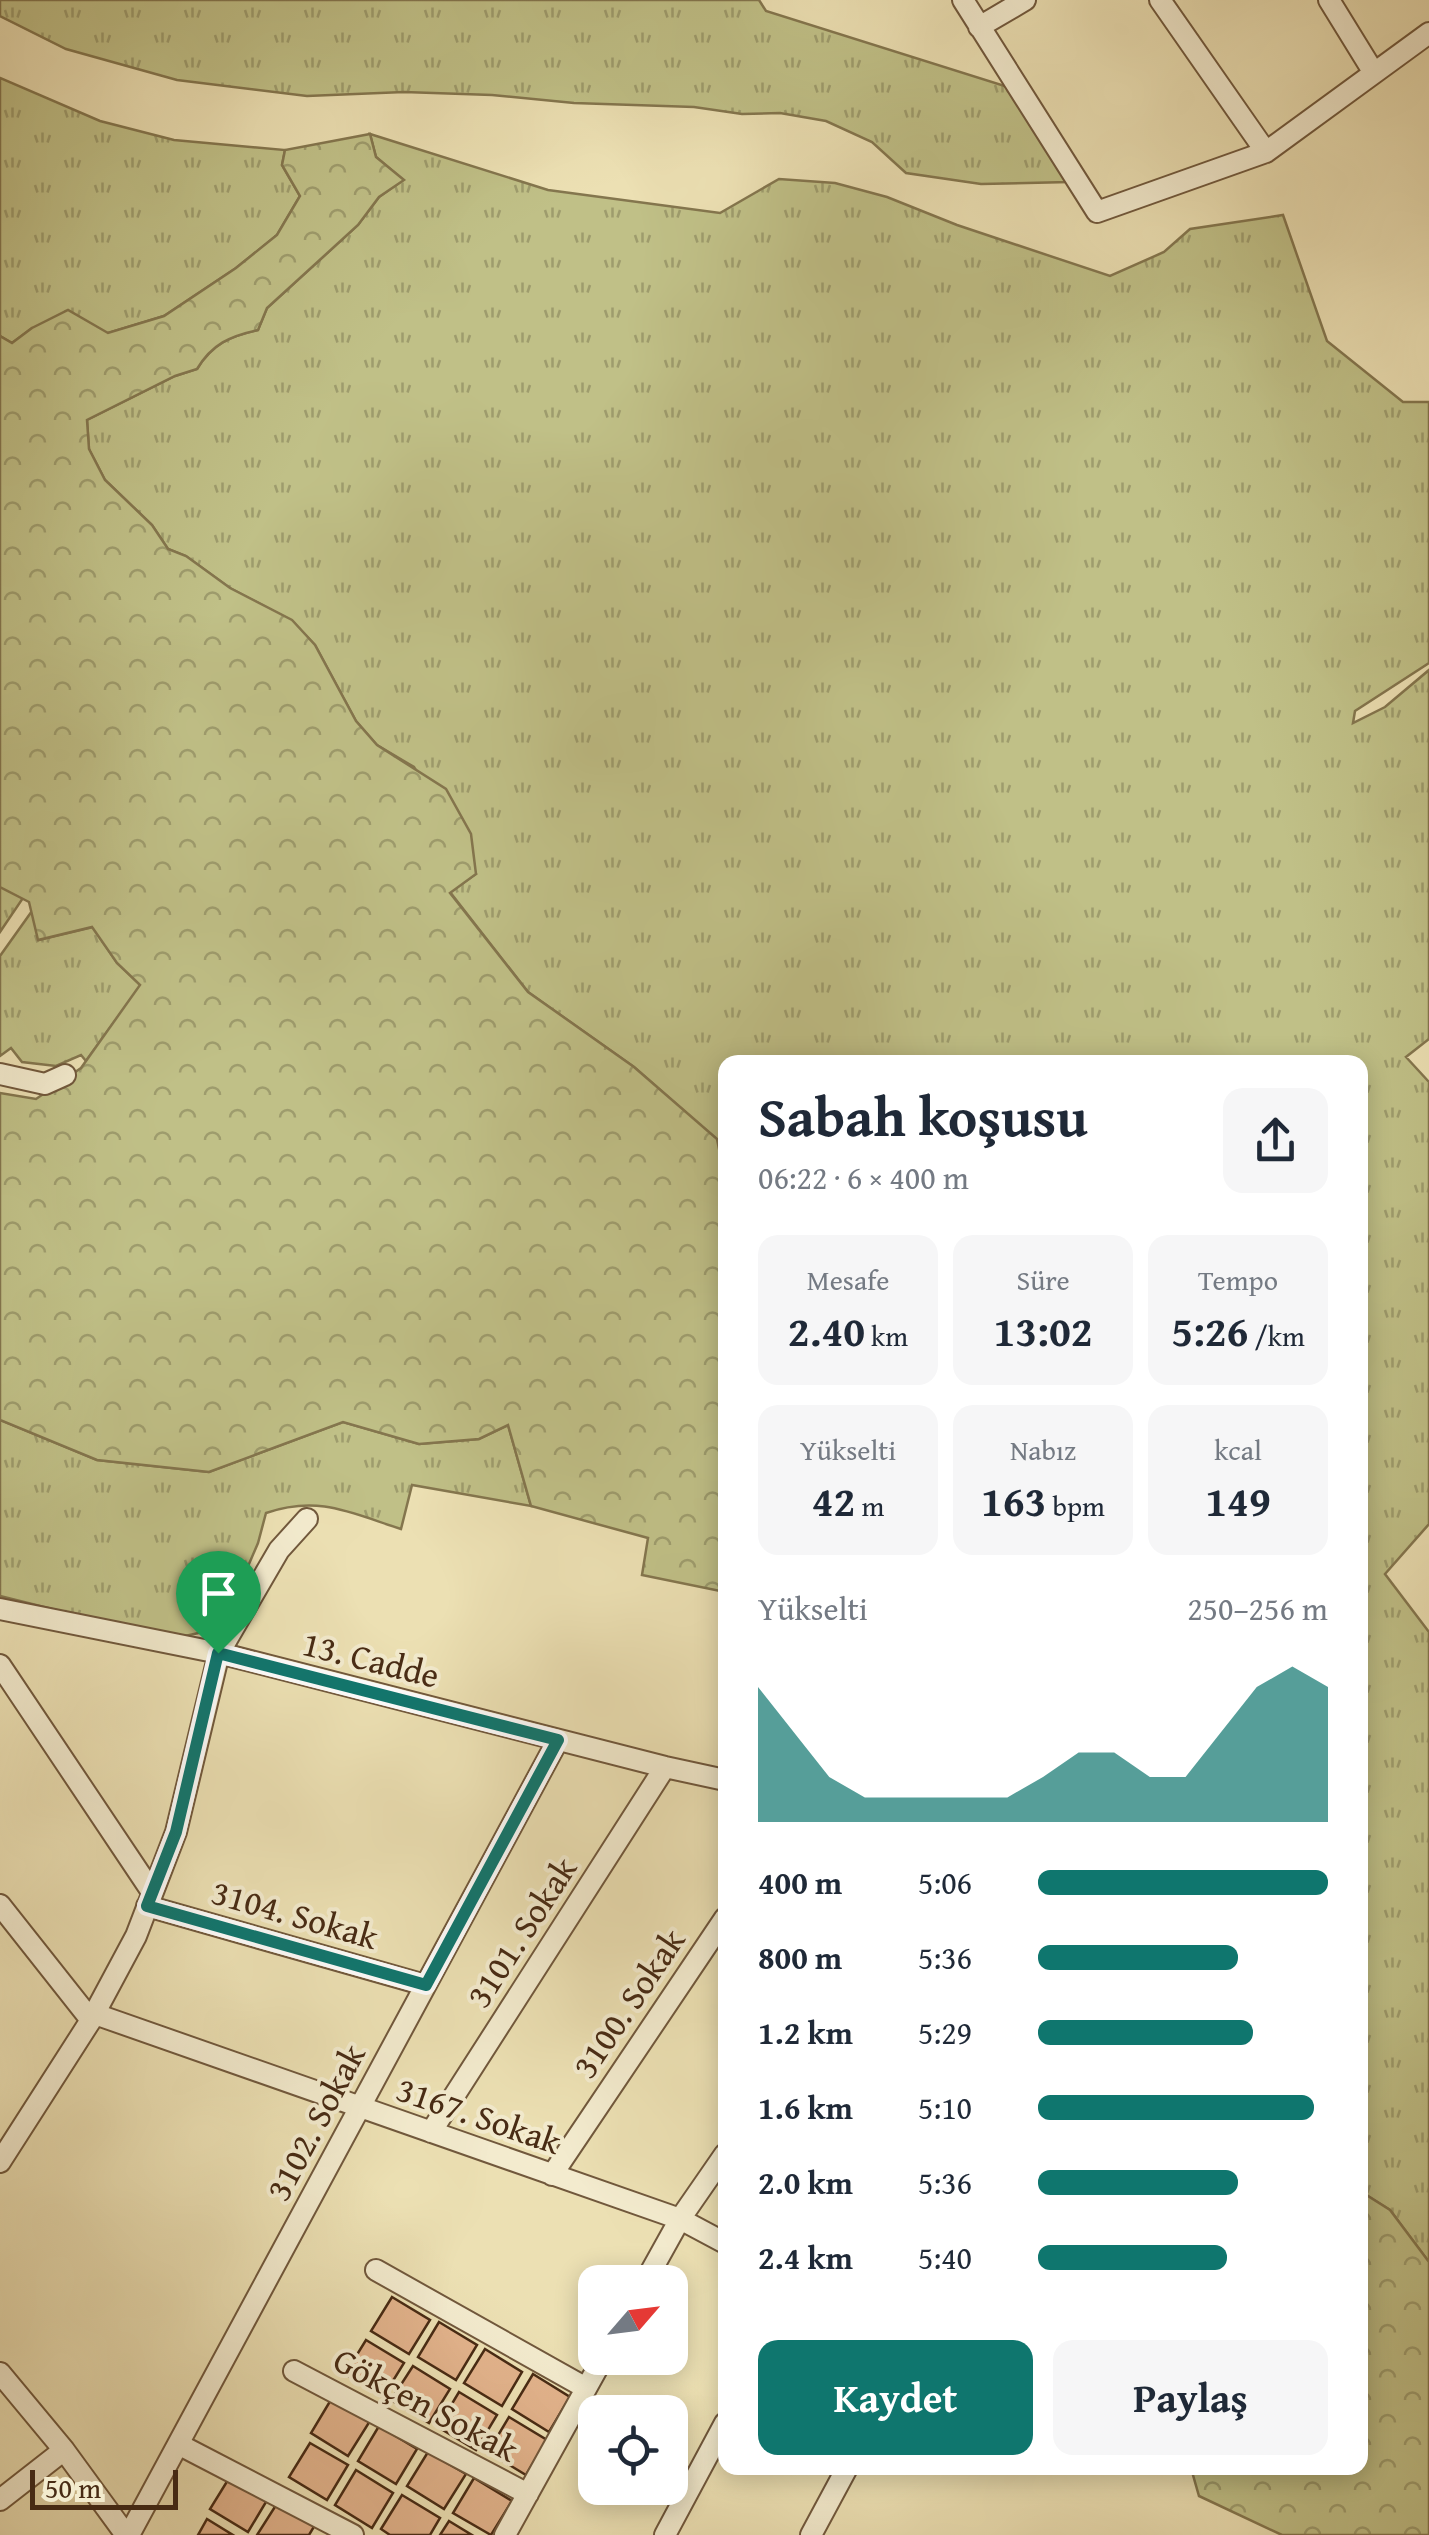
<!DOCTYPE html>
<html lang="tr">
<head>
<meta charset="utf-8">
<style>
	body { margin:0; font-family:"Gentium Book Plus",serif; background:#f6f6f7; color:#1f2937; height:100vh; display:flex; flex-direction:column; font-size:38px; white-space:nowrap }
	* { box-sizing:border-box; margin:0 }
	p { font-size:32px; color:#747a83 }
	.icon { flex:none; width:55px; height:55px; fill:none; stroke:currentColor; stroke-width:2; stroke-linecap:round; stroke-linejoin:round }
	.map { position:relative; flex:1; overflow:hidden }
	.sheet { position:absolute; left:718px; top:1055px; width:650px; height:1420px; display:flex; flex-direction:column; background:#fff; border-radius:20px; box-shadow:0 5px 25px #0003 }
	.sheet>* { flex:none }
	.needle { width:65px; rotate:62deg }
	.fabs { position:absolute; left:578px; top:2265px; display:grid; gap:20px }
	.fabs a { display:grid; place-items:center; width:110px; height:110px; border-radius:20px; background:#fff; box-shadow:0 5px 25px #0003; font-size:50px }
	.scale { position:absolute; left:30px; bottom:25px; width:148px; box-sizing:border-box; padding-left:10px; border:5px solid #482b14; border-top:0; font-size:28px; line-height:35px; white-space:nowrap; color:#482b14; -webkit-text-stroke:8px #f3ebce; paint-order:stroke }
	.pin { position:absolute; display:grid; place-items:center; width:85px; height:85px; color:#fff; margin:-102px -42px; border-radius:50% 50% 50% 0; rotate:-45deg; box-shadow:0 0 10px #0007 }
	.pin .icon { rotate:45deg }
	.round { display:grid; place-items:center; flex:none; width:105px; height:105px; border-radius:20px; background:#f6f6f7 }
	.head { display:flex; align-items:center; justify-content:space-between; height:170px; padding:0 40px }
	h1 { font-size:55px; font-weight:700; line-height:75px }
	.metrics { display:grid; grid-template-columns:repeat(3,1fr); gap:15px; height:170px; padding:10px 40px }
	.metrics div { display:grid; align-content:center; border-radius:20px; background:#f6f6f7; text-align:center }
	.metrics b { font-size:42px; font-weight:700 }
	.metrics small { font-size:28px; font-weight:400 }
	.metrics p { font-size:28px }
	.chart { height:280px; padding:20px 40px }
	.chart p { display:flex; justify-content:space-between }
	.chart svg { width:100%; height:180px; margin-top:10px; fill:#0f766e; opacity:.7 }
	.action { display:flex; gap:20px; margin-top:auto; padding:20px 40px }
	.action a { flex:1; height:115px; border-radius:20px; background:#0f766e; color:#fff; font-size:40px; font-weight:700; line-height:115px; text-align:center }
	.action a+a { background:#f6f6f7; color:#1f2937 }
	ul { padding:0 40px; list-style:none; font-size:32px }
	li { display:grid; grid-template-columns:160px 120px 1fr; align-items:center; height:75px }
	li i { height:25px; border-radius:12px; background:#0f766e }
	.map>svg:first-child { display:block }
	.grass { fill:url(#grass-tufts); stroke:#84764e; stroke-width:2.5 }
	.forest { fill:url(#forest-crowns); stroke:#84764e; stroke-width:2.5 }
	.building { fill:#e2b38c; stroke:#482b14; stroke-width:2.5 }
	.lines { fill:none; stroke-linecap:round; stroke-linejoin:round }
	.minor-casing { stroke:#71583c; stroke-width:24 }
	.minor { stroke:#f3ebce; stroke-width:20 }
	.route-casing { stroke:#fff; stroke-width:20 }
	.route { stroke:#0f766e; stroke-width:12 }
	.labels { text-anchor:middle; dominant-baseline:central; stroke-width:8; stroke-linejoin:round; paint-order:stroke }
	.street-label { font-size:35px; fill:#482b14; stroke:#f3ebce }
</style>
</head>
<body>
<div class="map">
<svg width="1429" height="2535" viewBox="0 0 1429 2535">
	<defs>
		<pattern id="grass-tufts" width="24" height="20" patternUnits="userSpaceOnUse" patternTransform="scale(2.5)"><rect width="24" height="20" fill="#c0c087"/><path d="M3 7l-1-3M5 7V3M7 7l1-3M15 17l-1-3M17 17v-4M19 17l1-3" fill="none" stroke="#9e9c6d"/></pattern>
		<pattern id="forest-crowns" width="20" height="18" patternUnits="userSpaceOnUse" patternTransform="scale(2.5)"><rect width="20" height="18" fill="#c0c087"/><path d="M2 6a3 3 0 1 1 6 0M12 15a3 3 0 1 1 6 0" fill="none" stroke="#9e9c6d"/></pattern>
	</defs>
	<rect width="100%" height="100%" fill="#ece0b3"/>
	<filter id="stains"><feTurbulence type="fractalNoise" baseFrequency=".002" numOctaves="4"/><feColorMatrix values="0 0 0 0 .2 0 0 0 0 .09 0 0 0 0 .02 0 0 0 .5 -.17"/></filter>
	<radialGradient id="worn" r=".72"><stop offset=".6" stop-color="#630" stop-opacity="0"/><stop offset="1" stop-color="#630" stop-opacity=".3"/></radialGradient>
	<path class="grass" d="M0,0H759L766,11L1008,87L1068,182L981,184L906,173L872,142L826,121L780,113L742,114L694,107L574,103L492,95L404,92L307,96L177,80L66,49L0,16Z
		M0,78L100,121L174,140L285,150L282,165L300,196L277,235L236,268L164,316L108,333L32,328L12,343L0,336Z
		M370,134L548,190L720,213L779,179L835,183L887,197L957,225L1110,276L1164,252L1190,229L1283,215L1327,341L1403,402H1429V663L1355,711L1353,723L1385,707L1429,670V1039L1406,1057L1429,1082V1524L1385,1574L1429,1632V2262L1390,2210L1360,2191V1062H725V1179L716,1139L634,1067L528,992L450,892L476,874L414,767L377,745L356,721L315,645L292,621L230,588L186,556L168,549L152,525L105,480L89,449L87,420L175,376L197,369C212,344 230,336 258,330L267,308L358,225L379,197L403,180L376,157Z
		M2,886L23,898L0,932V887Z
		M32,911L39,940L93,927L117,963L141,985L86,1061L81,1055L56,1066L22,1062L11,1048L0,1056V956Z
		M0,1420L97,1460L209,1472L343,1422L419,1444L479,1439L508,1425L531,1506L412,1485L401,1529C351,1513 319,1495 266,1513L258,1543L228,1613L203,1632L185,1636L88,1618L0,1596Z"/>
	<path class="forest" d="M370,134L376,157L404,180L379,197L358,225L267,308L258,330C230,336 212,344 197,369L175,376L87,420L89,449L105,480L152,525L168,549L186,556L230,588L292,620L315,645L356,721L377,745L446,789L471,834L476,874L450,893L528,992L634,1067L717,1139L725,1179V1592L642,1575L648,1538L531,1506L508,1425L479,1439L419,1444L343,1422L209,1472L97,1460L0,1420V1093L36,1099L81,1068L140,985L117,963L92,927L38,940L29,902L0,887V336L12,343L32,328L68,310L108,333L164,316L236,268L277,235L300,196L282,165L285,150Z
		M1360,2191L1390,2210L1429,2262V2535H1282L1199,2496L1191,2468H1360Z"/>
	<path class="building" d="M392,2297L430,2320L409,2354L371,2331Z
		M439,2322L477,2345L456,2380L418,2357Z
		M366,2340L404,2363L383,2397L345,2374Z
		M485,2349L522,2372L502,2406L464,2383Z
		M413,2366L450,2389L429,2423L391,2400Z
		M533,2374L570,2397L549,2432L512,2409Z
		M459,2392L497,2415L476,2450L438,2427Z
		M332,2398L370,2421L348,2456L311,2433Z
		M509,2417L547,2440L526,2475L488,2452Z
		M379,2426L417,2449L396,2484L358,2461Z
		M310,2443L348,2465L327,2500L289,2477Z
		M428,2452L466,2474L444,2509L407,2486Z
		M356,2470L393,2493L372,2528L335,2505Z
		M231,2475L269,2497L248,2532L210,2509Z
		M474,2478L512,2501L491,2535L453,2513Z
		M402,2495L440,2518L430,2535H390L381,2529Z
		M278,2502L315,2525L309,2535H257Z
		M207,2519L233,2535H198Z
		M449,2521L472,2535H440Z"/>
	<g class="lines">
		<g class="minor-casing">
			<path id="minor" d="M963,0L1097,212L1266,152L1429,33
				M1160,0L1266,152
				M1329,0L1374,73
				M979,27L1025,0
				M0,1074L45,1084L65,1075
				M0,1609L219,1653L665,1767L725,1780
				M0,1665L152,1892
				M0,1905L91,2020
				M147,1906L425,1985
				M95,2014L680,2219L725,2243
				M431,2132L665,1767
				M0,2162L91,2020L136,1936L176,1832L219,1653L279,1550L307,1519
				M552,2175L725,1918
				M376,2270L586,2388
				M645,2282L680,2219L725,2154
				M294,2371L528,2494
				M0,2373L64,2450L126,2535
				M178,2444L353,2535
				M0,2500L64,2450
				M129,2535L558,1740
				M505,2535L603,2358
				M665,2535L725,2423
				M811,2535L847,2468"/>
		</g>
		<use href="#minor" class="minor"/>
	</g>
	<g class="lines">
		<g class="route-casing">
			<path id="route" d="M218,1653L558,1740L426,1985L147,1906L176,1832Z"/>
		</g>
		<use href="#route" class="route"/>
	</g>
	<g class="labels">
		<g class="street-label">
			<text transform="translate(371 1659) rotate(14)">13. Cadde</text>
			<text transform="translate(295 1914) rotate(16)">3104. Sokak</text>
			<text transform="translate(521 1932) rotate(-57)">3101. Sokak</text>
			<text transform="translate(628 2003) rotate(-56)">3100. Sokak</text>
			<text transform="translate(479 2115) rotate(19)">3167. Sokak</text>
			<text transform="translate(315 2122) rotate(-62)">3102. Sokak</text>
			<text transform="translate(426 2404) rotate(28)">Gökçen Sokak</text>
		</g>
	</g>
	<rect width="100%" height="100%" filter="url(#stains)"/>
	<rect width="100%" height="100%" fill="url(#worn)"/>
</svg>
<div class="fabs">
<a><svg class="needle" viewBox="-14 -14 28 28"><path d="M0-13l5 13h-10z" fill="#e53935"/><path d="M0 13l5-13h-10z" fill="#747a83"/></svg></a>
<a><svg class="icon" aria-label="locate" viewBox="0 0 24 24"><circle cx="12" cy="12" r="6"/><path d="M12 2v4M12 18v4M2 12h4M18 12h4"/></svg></a>
</div>
<div class="scale">50 m</div>
<div class="pin" style="left:218px;top:1653px;background:#1e9e55"><svg class="icon" aria-label="arrive" viewBox="0 0 24 24"><path d="M6 21V4h12l-3 4 3 4H6"/></svg></div>
<section class="sheet">
<div class="head"><div><h1>Sabah koşusu</h1><p>06:22 · 6 × 400 m</p></div><a class="round"><svg class="icon" aria-label="share" viewBox="0 0 24 24"><path d="M12 15V3M7 8l5-5 5 5M5 13v7h14v-7"/></svg></a></div>
<div class="metrics">
<div><p>Mesafe</p><b>2.40<small> km</small></b></div>
<div><p>Süre</p><b>13:02</b></div>
<div><p>Tempo</p><b>5:26<small> /km</small></b></div>
</div>
<div class="metrics">
<div><p>Yükselti</p><b>42<small> m</small></b></div>
<div><p>Nabız</p><b>163<small> bpm</small></b></div>
<div><p>kcal</p><b>149</b></div>
</div>
<div class="chart"><p><span>Yükselti</span>250–256 m</p>
<svg viewBox="0 0 160 44" preserveAspectRatio="none"><path d="M0 44V11L10 22L20 33L30 38L40 38L50 38L60 38L70 38L80 33L90 27L100 27L110 33L120 33L130 22L140 11L150 6L160 11V44z"/></svg>
</div>
<ul>
<li><b>400 m</b>5:06<i style="width:100%"></i></li>
<li><b>800 m</b>5:36<i style="width:69%"></i></li>
<li><b>1.2 km</b>5:29<i style="width:74%"></i></li>
<li><b>1.6 km</b>5:10<i style="width:95%"></i></li>
<li><b>2.0 km</b>5:36<i style="width:69%"></i></li>
<li><b>2.4 km</b>5:40<i style="width:65%"></i></li>
</ul>
<div class="action"><a>Kaydet</a><a>Paylaş</a></div>
</section>
</div>
</body>
</html>
